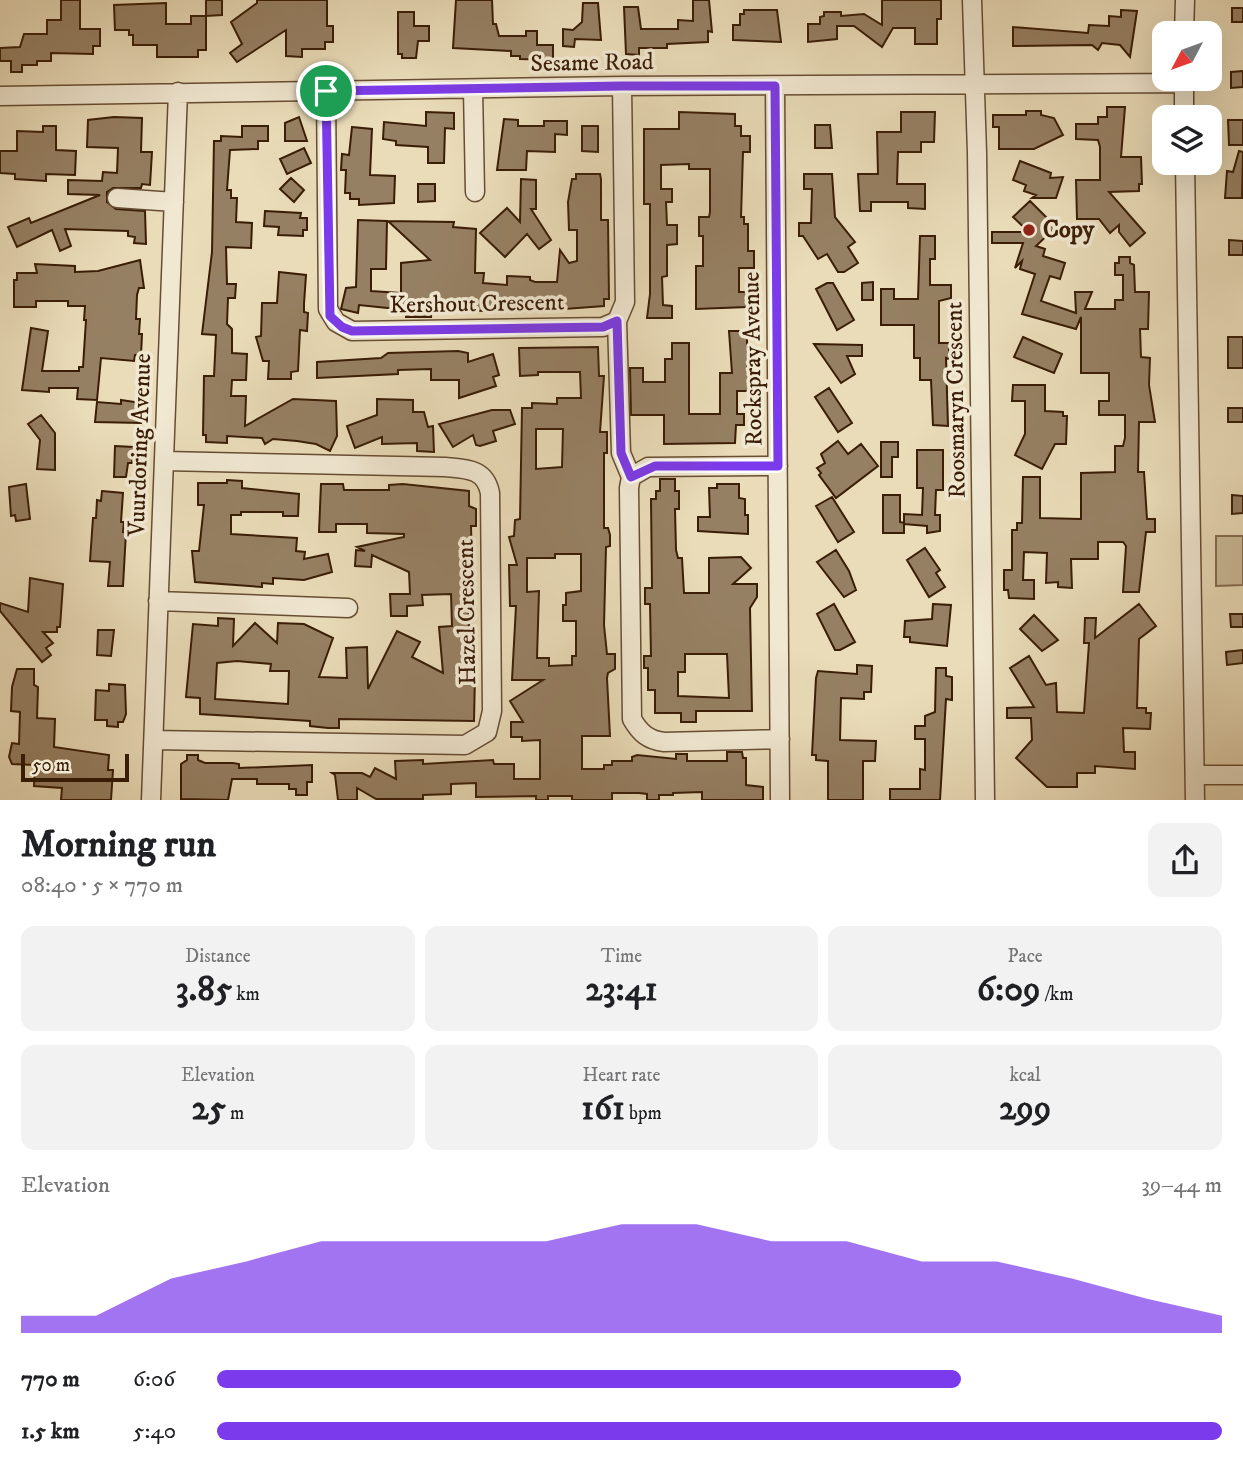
<!DOCTYPE html>
<html lang="en">
<head>
<meta charset="utf-8">
<style>
	body { margin:0; font-family:"IM FELL DW Pica",serif; background:#f2f2f2; color:#202124; height:100vh; display:flex; flex-direction:column; font-size:26px; white-space:nowrap }
	* { box-sizing:border-box; margin:0 }
	p { font-size:23px; color:#757577 }
	.icon { flex:none; width:38px; height:38px; fill:none; stroke:currentColor; stroke-width:2; stroke-linecap:round; stroke-linejoin:round }
	.map { position:relative; height:800px; overflow:hidden }
	.details { display:flex; flex-direction:column; background:#fff; flex:1 }
	.details>* { flex:none }
	.needle { width:46px; rotate:229deg }
	.controls { position:absolute; left:1152px; top:21px; display:grid; gap:14px }
	.controls a { display:grid; place-items:center; width:70px; height:70px; border-radius:14px; background:#fff; box-shadow:0 7px 28px #0002; font-size:35px }
	.scale { position:absolute; left:21px; bottom:18px; width:108px; box-sizing:border-box; padding-left:7px; border:4px solid #3a1d06; border-top:0; font-size:19px; line-height:24px; white-space:nowrap; color:#3a1d06; -webkit-text-stroke:5px #f1e8d2; paint-order:stroke }
	.pin { position:absolute; display:grid; place-items:center; width:60px; height:60px; color:#fff; margin:-30px; border:4px solid #fff; border-radius:50%; box-shadow:0 2px 7px #0007 }
	.round { display:grid; place-items:center; flex:none; width:74px; height:74px; border-radius:14px; background:#f2f2f2 }
	.head { display:flex; align-items:center; justify-content:space-between; height:119px; padding:0 21px }
	h1 { font-size:38px; font-weight:700; line-height:52px }
	.stats { display:grid; grid-template-columns:repeat(3,1fr); gap:10px; height:119px; padding:7px 21px }
	.stats div { display:grid; align-content:center; border-radius:14px; background:#f2f2f2; text-align:center }
	.stats b { font-size:35px; font-weight:700 }
	.stats small { font-size:19px; font-weight:400 }
	.stats p { font-size:19px }
	.chart { height:196px; padding:14px 21px }
	.chart p { display:flex; justify-content:space-between }
	.chart svg { width:100%; height:126px; margin-top:7px; fill:#7c3aed; opacity:.7 }
	ul { padding:0 21px; list-style:none; font-size:23px }
	li { display:grid; grid-template-columns:112px 84px 1fr; align-items:center; height:52px }
	li i { height:18px; border-radius:9px; background:#7c3aed }
	.map>svg:first-child { display:block }
	.green { fill:#ccbc9b; stroke:#836c50; stroke-width:2 }
	.building { fill:#968063; stroke:#3a1d06; stroke-width:2; fill-rule:evenodd }
	.lines { fill:none; stroke-linecap:round; stroke-linejoin:round }
	.minor-casing { stroke:#664d33; stroke-width:21 }
	.minor { stroke:#f1e8d2; stroke-width:18 }
	.route-casing { stroke:#fff; stroke-width:14 }
	.route { stroke:#7c3aed; stroke-width:9 }
	.poi-dot { fill:#8f2418; stroke:#f1e8d2; stroke-width:2.5 }
	.labels { text-anchor:middle; dominant-baseline:central; stroke-width:7; stroke-linejoin:round; paint-order:stroke }
	.street-label { font-size:24px; fill:#3a1d06; stroke:#f1e8d2 }
	.poi-label { font-size:24px; font-weight:bold; fill:#3a1d06; stroke:#f1e8d2; text-anchor:start }
</style>
</head>
<body>
<div class="map">
<svg width="1243" height="800" viewBox="0 0 1243 800">
	<rect width="100%" height="100%" fill="#eadcb9"/>
	<filter id="stains"><feTurbulence type="fractalNoise" baseFrequency=".00286" numOctaves="4"/><feColorMatrix values="0 0 0 0 .2 0 0 0 0 .09 0 0 0 0 .02 0 0 0 .5 -.17"/></filter>
	<radialGradient id="worn" r=".72"><stop offset=".6" stop-color="#630" stop-opacity="0"/><stop offset="1" stop-color="#630" stop-opacity=".3"/></radialGradient>
	<path class="green" d="M1216,536H1243V585L1216,586Z"/>
	<path class="building" d="M61,0H80V29H100V46H93V54L51,53V61H37V65H22V72H11V61H0V48L20,47L24,34H47V20H61Z
		M206,0H222V15L206,16Z
		M257,0H327V26H333V42H325V49H302V57L286,56V30L237,62L230,53L242,44L231,22L257,3Z
		M456,0H492L493,24H496L499,36H526V31H537V45H553V60L520,59V56H511V51L453,48Z
		M693,0H709L712,32L708,31V42L667,44V48H639V55L626,54L624,7H638L641,29H678V20L693,21Z
		M882,0H941V19H937V44H915V28H893L882,47L854,26H837V39L808,42V24H820V17L824,16V12H841V16L864,14L882,25Z
		M166,3V24H191V16H206V50H198V57H157V45H133V35H129V30H115L114,5Z
		M583,3H598L601,40L575,39L574,47L563,46V29L573,30L582,22Z
		M1232,8H1243V22H1232Z
		M744,10H777L781,42L733,40V25H740V14H744Z
		M1121,10L1137,11L1130,57L1120,45L1102,43L1098,50L1092,45L1013,46V27L1088,33L1089,25L1109,26V16L1121,17Z
		M398,12H414V26H429V41H418L416,58H402V54H398Z
		M1243,71V87L1231,88V72Z
		M1107,107H1125L1121,157H1141L1142,184H1139V191L1109,192L1145,233L1130,246L1119,232V225L1110,233L1099,219H1077L1076,180H1100V147L1098,140L1076,139V124H1098V117H1107Z
		M1026,111H1041V115L1054,118L1063,135L1034,149H999V127H993V115H1026Z
		M426,112L454,113V129L445,128L444,163H428V147L396,145V141L383,139L384,122L426,126Z
		M679,112L735,114V126H741V136H750V152H743L741,217H744V224H748V251H754V268H739V292H747V307L696,309V266H703V236H699V217H709L710,212V169H689V164L661,165V189H672V202H666L667,225H677V244L667,245V276L662,277L663,305L672,306V318H647L650,294V204H644V129H679Z
		M901,112H935L934,142H921V152H898L897,184H925V209L908,208V202H871V211H860L858,174H878L877,132H901Z
		M114,117L142,118L141,152H152L150,185L142,184L141,188H113L107,192V202L116,209L145,211L146,244L134,243L135,237L128,236V231L65,229L71,246L60,251L52,230L17,247L8,227L29,218L31,223L100,195L68,194V180L102,181L103,172L117,173L118,148L87,147L88,120Z
		M299,117L307,141H285V123Z
		M504,119L518,120V126H544V121H567V135L555,134V152L527,151L526,170H497Z
		M1228,120H1243V145H1229Z
		M815,125H830L832,148H815Z
		M43,126H56V150L76,151L75,175L46,174V181L15,179V174L0,173V151H17V131L43,132Z
		M242,126H268V141H258V149L230,150L227,190H231V198H237L236,222L252,223L251,248L226,247L227,284H236L235,298H228L227,324L232,329V353L247,354L246,380H232L231,396H246L245,426L293,399L336,401L337,436L330,451L316,444L297,441L273,439L265,444L262,438L227,436V443L206,442V435H203L204,376H214L216,335L202,334L212,252L214,141H221V136L242,137Z
		M582,126H598V152L582,151Z
		M352,127L372,129L370,175L395,176L394,203L359,205V199H350V193H345L346,170H341L342,154L349,155Z
		M304,148L311,163L287,174L280,159Z
		M1239,151L1243,152L1242,198H1225L1227,171L1233,172Z
		M1020,161L1051,173L1050,178L1063,177L1056,198H1032L1036,195L1024,191L1026,185L1013,180Z
		M576,174H600L601,179V220H608L609,299H604V306L564,309H550V304H517V311H483L472,310V303L432,304L431,317H406V313L397,309L359,305L358,313L341,309L346,288L356,287L358,220L387,221L386,269H371V291L401,293V263L430,260L388,221L454,222L453,227L476,229L475,273H484L483,283L507,285V276L530,277V280L535,282H557L560,250L569,263L577,261V230H569L568,202L572,179H576Z
		M804,174H832L835,217L855,242L848,247L858,263L844,272H838L827,254L818,259L803,236H799V223H811L812,189H804Z
		M291,178L304,190L294,202L280,189Z
		M521,179L536,180V209H531L551,240L539,249L527,234L505,257L480,233L507,208L520,222Z
		M418,184H435V201L418,202Z
		M1030,201L1056,227L1036,246L1045,249L1043,256L1065,263L1060,279L1050,276L1041,301L1076,313L1075,292H1092L1085,309H1115V300H1123V275H1115V263H1119V257H1130V263L1134,265L1135,292H1149L1148,329H1140L1141,357L1150,358L1149,385L1155,422H1139L1138,472H1144L1147,519H1155V532H1146L1139,592H1123L1126,546L1123,542H1098V559H1071L1072,588L1058,587V582L1046,583L1047,553L1024,552L1023,580H1034V599L1009,598L1008,590H1004V570H1012V530H1017V523H1022L1023,477H1040V518L1081,519V473L1115,472V446H1123L1125,438V415H1099V401H1109V373H1081V317L1076,329L1022,314L1035,274L1020,269L1022,261L1015,268L1023,243H992V232H1029L1013,217Z
		M265,211L301,213L300,218H307V230H303V236L278,235L279,227L264,226Z
		M920,236H935V259H930V285H951V298L939,301V343H949V359L946,358L948,426L933,425L931,380H920V358H914V325H881V289H894V299H918Z
		M1229,240L1243,241V255H1229Z
		M140,260L144,288H139L137,295L136,319H140L139,334H142L141,355H135L134,361L101,358L97,400L77,399L78,388H49V392L22,390L31,328L48,331L42,371H79V367H83L86,320H84L85,306H68V301H36V307H14V280H17V273H37L35,264L75,266V272L98,271Z
		M279,272L306,275L304,304V312L308,313L307,331L300,330L298,371L291,372V379H268L269,361H263L256,337L261,336L262,303H277Z
		M873,282V300H862V283Z
		M827,283H833L854,320L837,330L816,289Z
		M729,331H747V373H753V391H737V414H744V425H736L735,443L664,444V415H631L630,368H643V382H665V359H672V343H689V414H720V373H732Z
		M1023,337L1062,354L1054,373L1014,357Z
		M1228,337H1243V368H1228Z
		M814,344L862,345V356H847L855,374L841,383Z
		M598,347L599,376H604L600,432H607V453H604V528H608L610,535V546L606,547L604,625L607,654H615V669L608,673L607,678L610,736H582V769H604V765H612V761H632V757L637,755L676,759V754H687V761H727V752H742L743,758H746V785L763,787V800H702V792L673,793V795H659V800H647V794L639,793H612V800H572V796H548V800H536V796L476,797V783L451,784V794L423,795V799H376L357,788V800H338L335,775L332,773H362L370,777L375,768L396,779L395,761L423,760V764L493,760L494,764H514V779H540V740L522,741V737H511V722H523L510,701L543,680H512L516,606H510L509,565H517L509,537L514,536L515,520L520,519L522,408H532V403L557,404V398H581L580,372H538V375L520,376L519,348ZM536,429H563L562,467L536,469ZM555,554H581V591L566,593V605H563V621H576V656H572V665L549,666V658H537L539,591L527,592V558H555Z
		M458,351L468,353V362L493,354L499,375L493,377L496,386L459,398V380H431V369L398,370V374L317,378V362L381,358L388,353Z
		M1013,385H1045V411L1063,412V416H1067L1066,444H1055L1042,469L1015,455L1025,434V401H1012Z
		M829,388L852,423L838,432L815,397Z
		M377,399L413,400V412H424L428,427L433,426L434,452L417,451V443L382,444V437L355,448L347,426L377,415Z
		M121,400L142,403L141,423L95,422L97,402L121,404Z
		M1228,408H1243V422H1228Z
		M492,410H510L515,424L493,431L496,441L480,446L476,445L473,435L453,447L439,424Z
		M41,415L55,433V470L37,469L40,440L28,424Z
		M838,441L848,454L861,444L878,466L836,498L819,475L821,473L817,468L825,463L821,454Z
		M881,442H898V457H892V477H881Z
		M115,446L133,447L132,463H128L126,477H114Z
		M917,450H943V490H936L935,515H940V531L927,533V526L904,524V533H883V495H900V522L904,523V514L922,515L923,488H917Z
		M660,479H675V491H679V509H675L676,550L678,558H682L684,593H709V558L741,557L751,568L733,584H757V597L750,608L752,711H696V722H681V713H655V690H648V668H644V656H651L650,604H645V588H652L651,499H656V491H660ZM685,654H727L729,698L678,696V672H685Z
		M227,480L242,481V488L299,494L298,516H283V512H241V515H231V534L297,538L296,551L305,552L304,559L328,554L332,572L304,580L273,578V584L262,583V587L195,582L192,551H199L204,505H198V483H227Z
		M26,484L30,519L16,521L15,515L11,516L9,487Z
		M321,484H343L344,490H389V485L403,484L469,491V506L476,509V526H471L472,567L470,588H468L470,674H475L474,721L339,719V728H328L310,726V721L200,714V698L186,697L193,624L218,626V618L234,619L233,646L255,623L277,643L278,623L304,624L333,638L319,677L347,678L346,648L367,647L368,689L397,631L420,642L412,657L443,673L439,627L452,626L451,594L422,595L423,605L407,606V616H391L390,594H410L409,572L372,555L371,567L355,566L356,550L365,551L357,547L404,537V534L367,533V524H336V532H319ZM237,661L271,664L270,671H289L288,704L215,699L217,663Z
		M717,484H739V498L745,499V515H748V534L698,531V517H710L709,488H717Z
		M102,491L123,493L121,522H124L123,532H126L123,586H108L110,562L90,561L93,518H96L97,500L101,501Z
		M1232,495L1243,496V513L1232,514Z
		M832,497L854,532L838,542L816,506Z
		M925,548L940,570L936,573L945,587L929,597L907,560Z
		M836,550L849,571L856,590L844,597L817,562Z
		M30,578L63,584L60,627H57V632H43L53,643L46,648L51,655L42,662L0,611V603L28,612Z
		M834,604L855,642L840,650H835L817,614Z
		M933,604L951,605L947,646L910,642V637H904L905,621L932,619Z
		M1139,604L1156,626L1139,639L1137,708H1146V713H1151L1150,729L1123,728L1124,752H1135V769L1095,766V773H1077V787H1047L1016,758L1032,740L1031,718H1007V708L1034,707L1010,668L1029,656L1046,685L1056,683L1057,712L1084,713L1089,643H1084L1085,618H1096L1095,638Z
		M1230,614H1243V627H1231Z
		M1034,615L1058,640L1042,651L1020,629Z
		M98,630H114L111,656L97,655Z
		M1243,650V663L1227,665L1226,652Z
		M857,665L872,666L871,692H864V699L841,698L840,740L876,741L875,761H863V800H828V761L816,760V755H812L816,678L818,671L857,674Z
		M936,668H946V676L952,677V700L946,699L940,800H890V789H920V769L925,770V739H915V726H925V716L935,712Z
		M17,669H34V685L38,687L37,718L55,719L54,747L109,755L108,770H113L111,800H61L62,788L34,786L35,765L12,764L9,757L12,743L19,744L20,712L11,711L12,687Z
		M109,684L125,685L126,714L123,722H118V727L107,726V720H95L96,690L109,691Z
		M187,755H198V760L205,763H233L239,764V768L312,765V782H307V795H296V789H289V784H257V779H232L228,800L181,799V764L187,760Z"/>
	<g class="lines">
		<g class="minor-casing">
			<path id="minor" d="M972,0L977,153L985,800
				M1184,33L1185,0
				M1184,79V117
				M775,86L780,800
				M473,89L475,192
				M326,91L328,309L336,322L352,331L603,327L617,321L625,302L622,86
				M0,96L622,86L1184,83
				M1185,163L1195,800
				M117,198L174,202
				M617,321L621,453L631,477
				M778,466L648,467L631,477L629,488L632,719C640,733 648,740 664,742L780,739
				M158,601L348,608
				M154,740L465,745L487,732L492,711L490,493C485,468 466,469 445,467L164,461
				M1195,775H1243
				M151,800L178,92"/>
		</g>
		<use href="#minor" class="minor"/>
	</g>
	<g class="lines">
		<g class="route-casing">
			<path id="route" d="M622,86H775L778,466H655L631,477L621,453L617,321L603,327L352,331L342,327L330,316L326,91Z"/>
		</g>
		<use href="#route" class="route"/>
	</g>
	<circle class="poi-dot" cx="1029" cy="230" r="7"/>
	<g class="labels">
		<g class="street-label">
			<text transform="translate(592 63) rotate(-1)">Sesame Road</text>
			<text transform="translate(477 304) rotate(-1)">Kershout Crescent</text>
			<text transform="translate(753 359) rotate(-91)">Rockspray Avenue</text>
			<text transform="translate(956 400) rotate(-91)">Roosmaryn Crescent</text>
			<text transform="translate(140 445) rotate(-88)">Vuurdoring Avenue</text>
			<text transform="translate(467 612) rotate(-91)">Hazel Crescent</text>
		</g>
		<g class="poi-label">
			<text x="1043" y="230">Copy</text>
		</g>
	</g>
	<rect width="100%" height="100%" filter="url(#stains)"/>
	<rect width="100%" height="100%" fill="url(#worn)"/>
</svg>
<div class="controls">
<a><svg class="needle" viewBox="-14 -14 28 28"><path d="M0-13l5 13h-10z" fill="#e53935"/><path d="M0 13l5-13h-10z" fill="#757577"/></svg></a>
<a><svg class="icon" aria-label="layers" viewBox="0 0 24 24"><path d="M12 4l9 5-9 5-9-5zM3 14l9 5 9-5"/></svg></a>
</div>
<div class="scale">50 m</div>
<div class="pin" style="left:326px;top:91px;background:#1e9e55"><svg class="icon" aria-label="arrive" viewBox="0 0 24 24"><path d="M6 21V4h12l-3 4 3 4H6"/></svg></div>
</div>
<section class="details">
<div class="head"><div><h1>Morning run</h1><p>08:40 · 5 × 770 m</p></div><a class="round"><svg class="icon" aria-label="share" viewBox="0 0 24 24"><path d="M12 15V3M7 8l5-5 5 5M5 13v7h14v-7"/></svg></a></div>
<div class="stats">
<div><p>Distance</p><b>3.85<small> km</small></b></div>
<div><p>Time</p><b>23:41</b></div>
<div><p>Pace</p><b>6:09<small> /km</small></b></div>
</div>
<div class="stats">
<div><p>Elevation</p><b>25<small> m</small></b></div>
<div><p>Heart rate</p><b>161<small> bpm</small></b></div>
<div><p>kcal</p><b>299</b></div>
</div>
<div class="chart"><p><span>Elevation</span>39–44 m</p>
<svg viewBox="0 0 160 44" preserveAspectRatio="none"><path d="M0 44V38L10 38L20 25L30 19L40 12L50 12L60 12L70 12L80 6L90 6L100 12L110 12L120 19L130 19L140 25L150 32L160 38V44z"/></svg>
</div>
<ul>
<li><b>770 m</b>6:06<i style="width:74%"></i></li>
<li><b>1.5 km</b>5:40<i style="width:100%"></i></li>
</ul>
</section>
</body>
</html>
